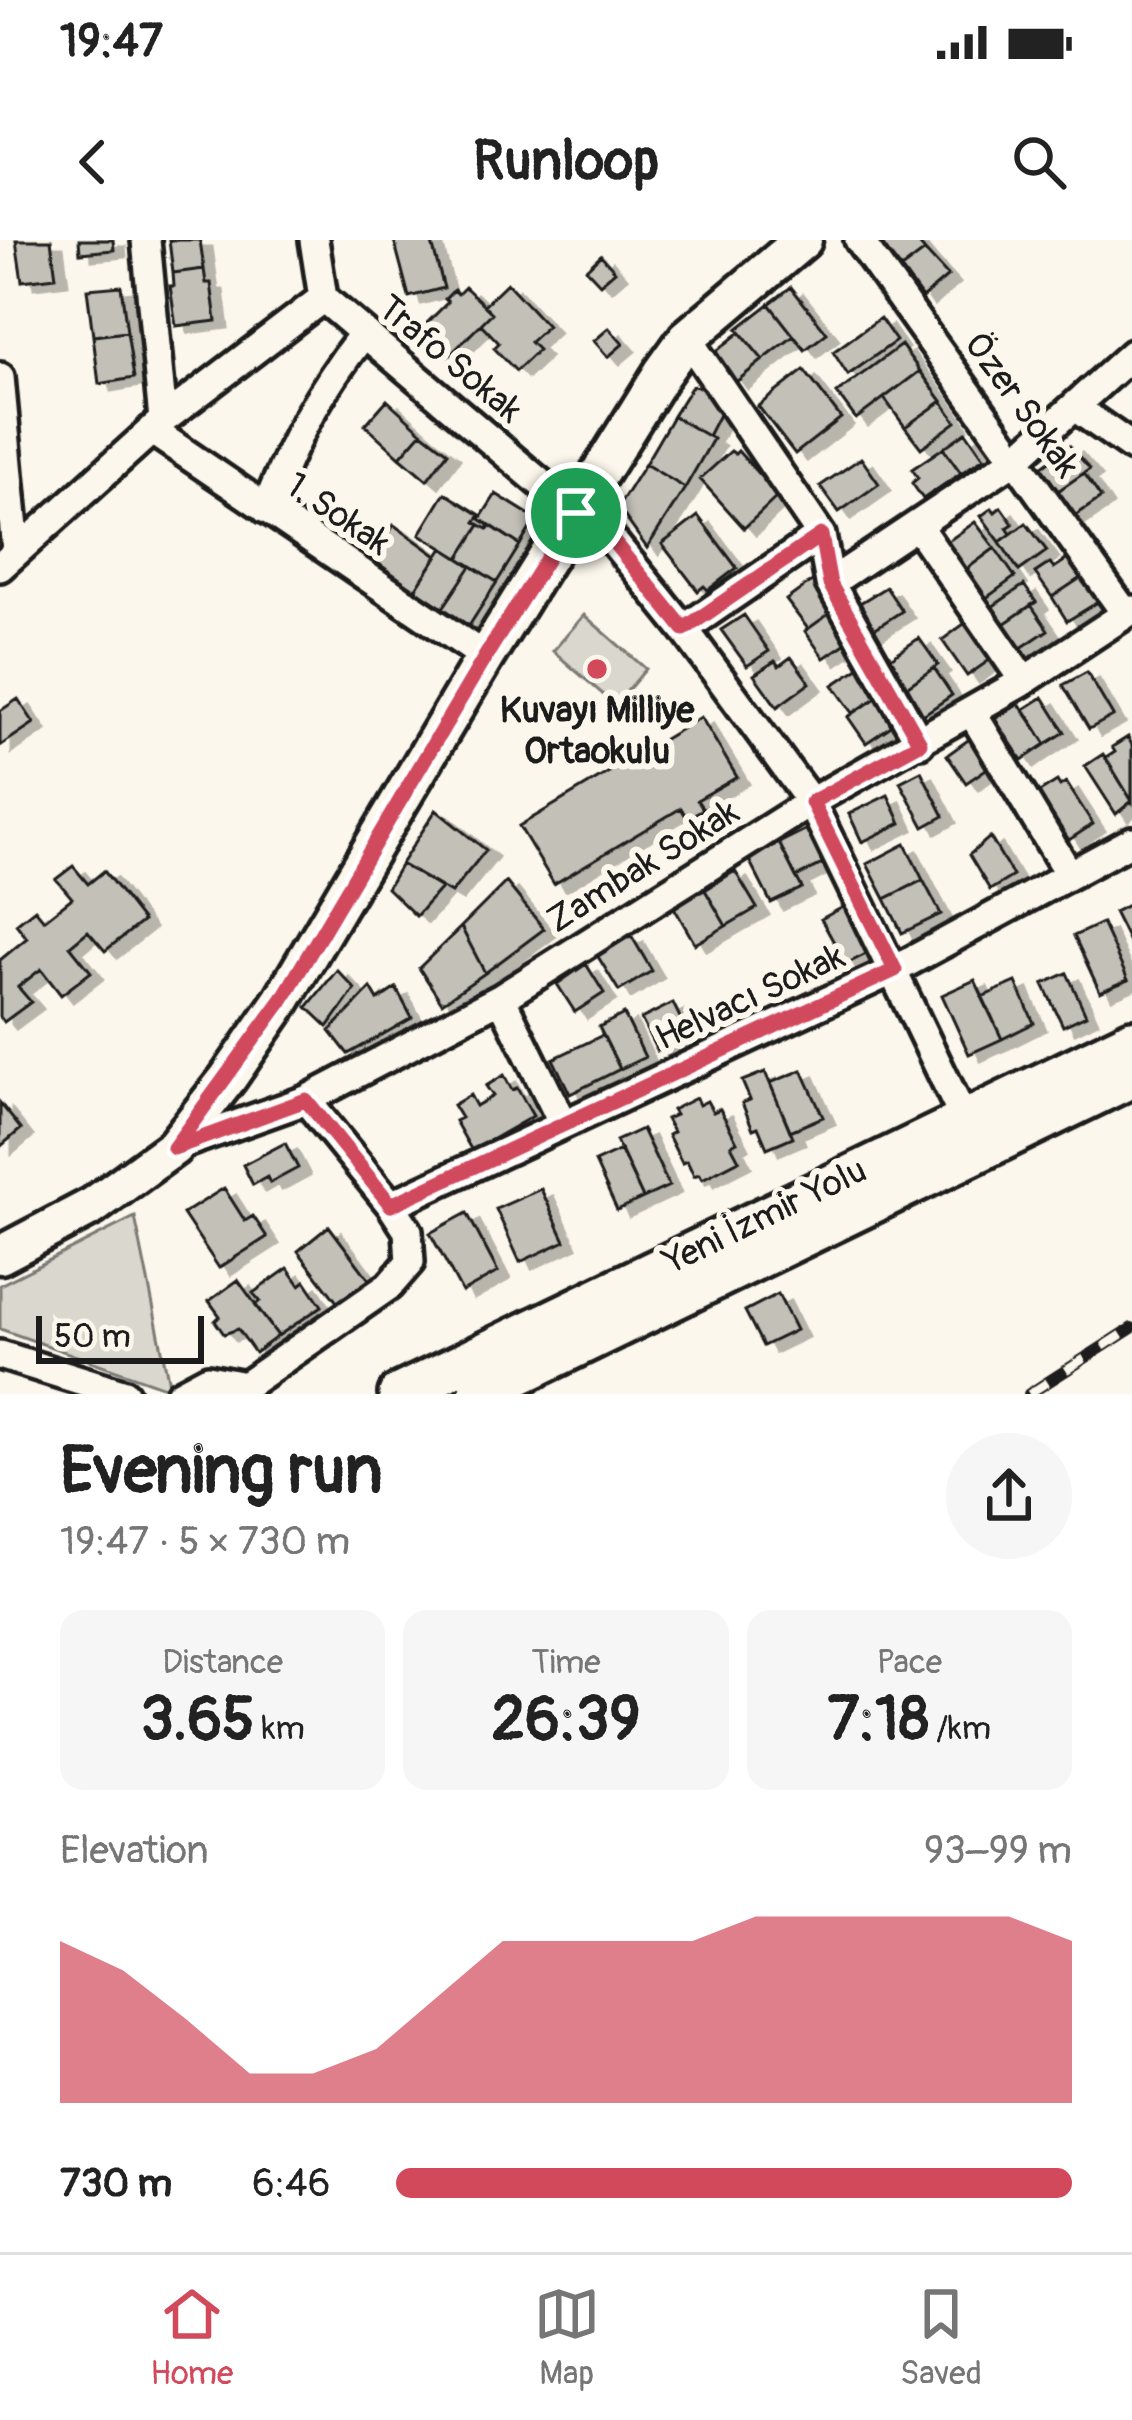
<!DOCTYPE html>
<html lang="en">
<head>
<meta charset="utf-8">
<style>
	body { margin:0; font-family:Pangolin,sans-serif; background:#f6f6f6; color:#222; height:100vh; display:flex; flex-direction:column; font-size:45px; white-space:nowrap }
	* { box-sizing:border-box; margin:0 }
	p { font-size:39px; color:#767676 }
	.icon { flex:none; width:66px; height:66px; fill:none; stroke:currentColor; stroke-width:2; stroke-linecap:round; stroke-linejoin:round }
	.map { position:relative; height:1154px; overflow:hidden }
	.drawer { display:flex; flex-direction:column; background:#fff; flex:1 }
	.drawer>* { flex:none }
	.scale { position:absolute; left:36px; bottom:30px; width:168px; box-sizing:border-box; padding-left:12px; border:6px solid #1c1c1c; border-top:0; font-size:33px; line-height:42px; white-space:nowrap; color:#1c1c1c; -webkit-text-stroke:9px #fbf7ec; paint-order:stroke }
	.pin { position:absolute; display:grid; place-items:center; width:102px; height:102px; color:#fff; margin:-51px; border:6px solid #fff; border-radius:50%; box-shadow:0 3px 12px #0007 }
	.round { display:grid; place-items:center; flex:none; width:126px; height:126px; border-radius:63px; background:#f6f6f6 }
	.overview { display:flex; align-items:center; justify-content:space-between; height:204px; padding:0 60px }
	h1 { font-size:66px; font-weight:800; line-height:90px }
	.metrics { display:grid; grid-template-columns:repeat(3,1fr); gap:18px; height:204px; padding:12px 60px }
	.metrics div { display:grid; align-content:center; border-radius:24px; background:#f6f6f6; text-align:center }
	.metrics b { font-size:60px; font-weight:800 }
	.metrics small { font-size:33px; font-weight:400 }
	.metrics p { font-size:33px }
	.chart { height:336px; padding:24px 60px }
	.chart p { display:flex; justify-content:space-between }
	.chart svg { width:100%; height:216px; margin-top:12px; fill:#d1495b; opacity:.7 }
	ul { padding:0 60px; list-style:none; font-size:39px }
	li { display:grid; grid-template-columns:192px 144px 1fr; align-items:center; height:90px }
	li i { height:30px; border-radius:15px; background:#d1495b }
	.status { display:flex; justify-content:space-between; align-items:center; height:84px; padding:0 60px; background:#fff; direction:ltr }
	.status svg { height:33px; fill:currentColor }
	header { display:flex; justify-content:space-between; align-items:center; height:156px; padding:0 60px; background:#fff; font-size:54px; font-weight:800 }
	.menu { display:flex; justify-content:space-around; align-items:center; height:168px; border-top:3px solid #e0e0e0; background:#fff; font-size:33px; color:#767676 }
	.menu a { display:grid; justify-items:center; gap:6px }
	.menu .on { color:#d1495b }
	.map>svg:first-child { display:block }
	.green { fill:#dad7ce; stroke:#7b7a75; stroke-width:3 }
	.building { fill:#c3c0b8; stroke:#1c1c1c; stroke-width:3; filter:url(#shadow) }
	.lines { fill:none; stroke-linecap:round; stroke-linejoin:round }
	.minor-casing { stroke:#1c1c1c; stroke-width:36 }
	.major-casing { stroke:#1c1c1c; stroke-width:45 }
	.highway-casing { stroke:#1c1c1c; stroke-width:48 }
	.minor { stroke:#fbf7ec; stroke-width:27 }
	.major { stroke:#fbf7ec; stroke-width:36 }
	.highway { stroke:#fbf7ec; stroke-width:39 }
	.rail-casing { stroke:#1c1c1c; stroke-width:12 }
	.rail { stroke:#fbf7ec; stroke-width:8; stroke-dasharray:22; stroke-linecap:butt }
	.route-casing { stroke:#fff; stroke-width:24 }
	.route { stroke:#d1495b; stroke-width:15 }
	.poi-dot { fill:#d1495b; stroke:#fbf7ec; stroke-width:4.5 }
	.labels { text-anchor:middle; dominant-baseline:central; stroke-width:12; stroke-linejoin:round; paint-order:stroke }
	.street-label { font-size:36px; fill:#1c1c1c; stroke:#fbf7ec }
	.poi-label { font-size:36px; font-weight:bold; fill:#1c1c1c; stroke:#fbf7ec }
</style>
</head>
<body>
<div class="status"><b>19:47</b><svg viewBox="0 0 49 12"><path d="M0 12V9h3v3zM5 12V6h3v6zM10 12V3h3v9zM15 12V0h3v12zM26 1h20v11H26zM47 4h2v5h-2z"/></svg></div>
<header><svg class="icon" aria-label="back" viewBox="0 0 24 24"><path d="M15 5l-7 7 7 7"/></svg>Runloop<svg class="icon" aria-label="search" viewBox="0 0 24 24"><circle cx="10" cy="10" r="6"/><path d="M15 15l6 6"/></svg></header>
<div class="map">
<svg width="1132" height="1154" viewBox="0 0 1132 1154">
	<defs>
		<filter id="shadow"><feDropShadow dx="12" dy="7" stdDeviation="0" flood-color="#0004"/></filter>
	</defs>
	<rect width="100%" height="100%" fill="#fbf7ec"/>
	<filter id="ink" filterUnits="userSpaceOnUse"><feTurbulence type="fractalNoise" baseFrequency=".00833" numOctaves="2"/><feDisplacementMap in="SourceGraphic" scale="24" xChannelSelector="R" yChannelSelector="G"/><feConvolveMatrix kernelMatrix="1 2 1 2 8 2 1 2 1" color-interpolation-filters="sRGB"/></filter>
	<g filter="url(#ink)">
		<path class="green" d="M584,375L646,429L615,465L553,411Z
			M135,977L170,1149L0,1089V1045Z"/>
		<path class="building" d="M16,0H51L56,37L22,41Z
			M79,0H113L114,10L80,13Z
			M169,0H200L204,29L173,33Z
			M394,0H431L444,48L409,57Z
			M878,0H916L925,11L901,29Z
			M925,11L948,36L922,58L901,29Z
			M601,15L615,31L600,44L586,29Z
			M204,29L206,43H211L216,81L176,86L170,46H174L173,33Z
			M507,43L547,86L530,102L538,110L516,131L494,108L499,103L481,84L492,73L484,65Z
			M121,46L127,92L93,96L87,49Z
			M465,47L492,73L448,117L420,90L448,62L445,59L454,50L458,54Z
			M791,47L827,93L805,110L769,64Z
			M769,64L794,96L763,120L737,89Z
			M880,78L896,101L848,135L833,112Z
			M609,88L623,104L608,117L594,101Z
			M127,92L134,138L99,144L93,96Z
			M740,92L763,120L736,142L714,113Z
			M901,105L920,131L856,179L837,153Z
			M804,130L841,178L795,214L758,166Z
			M920,131L942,161L905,187L884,158Z
			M692,146L710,149L723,167L708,196L673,176Z
			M387,160L422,192L400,217L365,185Z
			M942,161L956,182L921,208L905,187Z
			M673,176L713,199L685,248L645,224Z
			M422,192L448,212L427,240L400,217Z
			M966,192L984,218L961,233L943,208Z
			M1070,206L1090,229L1055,253L1038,229Z
			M943,208L961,233L923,259L912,243L918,238L912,229Z
			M731,211L735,214L738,211L778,256L744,288L700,239Z
			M861,218L879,244L839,272L820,246Z
			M645,224L685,248L647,308L618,267Z
			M1084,233L1101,258L1072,278L1055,253Z
			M445,253L480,275L475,282L480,285L459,318L420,294Z
			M496,254L536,279L520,305L480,279Z
			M1001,267L1013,284L1007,288L1011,294L1000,302L981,276L992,268L995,272Z
			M698,276L737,328L708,350L704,346L698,351L662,304Z
			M975,282L995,308L964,331L944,304Z
			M1026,283L1047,311L1019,331L1000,302Z
			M394,285L437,316L415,350L372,319Z
			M480,285L488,289L490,285L520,305L497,342L459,318Z
			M443,308L471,326L443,368L415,350Z
			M995,308L1015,337L985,359L964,331Z
			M1069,318L1082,337L1052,357L1035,333L1050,323L1054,328Z
			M471,326L497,342L469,386L443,368Z
			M1082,337L1098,362L1067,381L1052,357Z
			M812,341L833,371L808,389L786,360Z
			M1024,345L1036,362L1001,386L989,369Z
			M886,347L902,371L871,391L855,366Z
			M1031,365L1048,390L1018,410L1001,386Z
			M833,371L852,399L824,418L805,391Z
			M744,375L769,411L747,426L721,390Z
			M968,381L994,417L967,436L942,400Z
			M919,398L938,425L905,448L886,421Z
			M791,417L810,443L777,467L754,435L775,421L779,426Z
			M863,425L882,454L853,473L833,445Z
			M934,428L952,455L923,475L905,448Z
			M1087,432L1113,476L1089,489L1063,445Z
			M882,454L900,480L866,503L848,477Z
			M1043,457L1065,492L1046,504L1024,469Z
			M18,459L34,483L0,506V471Z
			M1019,464L1046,504L1022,520L995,479Z
			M701,477L737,537L697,560L703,569L687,578L681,568L554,644L519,586Z
			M975,495L995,523L966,543L947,515Z
			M1128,497L1132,505V561L1106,518L1115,512L1112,507Z
			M1103,514L1132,561L1116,574L1085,526Z
			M921,531L944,576L924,587L900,542Z
			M1057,541L1060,546L1066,542L1093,584L1069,600L1038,553Z
			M888,555L901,583L862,602L849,574Z
			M436,570L486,610L451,653L401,624Z
			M811,587L828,621L796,637L779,603Z
			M990,597L1013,636L990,650L969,615Z
			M779,603L802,648L771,663L748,618Z
			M905,604L923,640L885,659L867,624Z
			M401,624L441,648L416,676L387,648Z
			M73,626L88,644L104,631L143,681L105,711L88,691L70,706L91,732L61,755L41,729L18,747L31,762L4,782L0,777V720L27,698L16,684L35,669L44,680L72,658L56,639Z
			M735,631L757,668L726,686L705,650Z
			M923,640L941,674L902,693L885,659Z
			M506,642L544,689L485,733L461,687Z
			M705,650L726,686L695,704L672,664Z
			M1132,663V708L1114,672Z
			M847,665L872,711L846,724L821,679Z
			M1102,683L1128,740L1100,752L1074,696Z
			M461,687L485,733L442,763L419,728Z
			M631,695L652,731L619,751L597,715Z
			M586,724L604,753L575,772L557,744Z
			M337,730L355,749L328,787L307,767Z
			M1067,733L1086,775L1063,786L1043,744Z
			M975,740L1002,799L969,814L942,755Z
			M1016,742L1034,783L1002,799L982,757Z
			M371,748L378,760L396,748L412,778L348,814L330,791Z
			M673,763L689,796L657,811L641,779Z
			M624,774L645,817L620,829L599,787Z
			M603,795L620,829L570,854L553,819Z
			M802,830L823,877L790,891L770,843Z
			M765,832L793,897L767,908L758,887L753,889L742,863L750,860L742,841Z
			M504,835L512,850L517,848L533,876L472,911L455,881L461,878L453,865L470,855L476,866L493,856L486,846Z
			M696,858L699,865L707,861L713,872L720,869L737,902L731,905L739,920L702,939L699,934L694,936L687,921L682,923L668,895L673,892L666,879L675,875L672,870Z
			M0,863L21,889L0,907Z
			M642,889L669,946L643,958L616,901Z
			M285,903L298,928L270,943L267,937L253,945L243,925Z
			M621,910L643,958L617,970L595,922Z
			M224,948L245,981L253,976L267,997L219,1028L183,974Z
			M541,949L565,1001L520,1022L496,969Z
			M467,973L498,1032L462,1052L430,993Z
			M329,986L371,1042L340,1066L298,1011Z
			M288,1028L300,1045L305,1041L322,1066L278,1096L255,1065L260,1061L253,1053Z
			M238,1040L278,1096L255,1113L238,1089L224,1094L215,1081L220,1076L209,1061Z
			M778,1054L796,1090L763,1106L745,1071Z"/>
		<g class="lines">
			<g class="minor-casing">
				<path id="minor" d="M146,0L163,180
					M314,0L323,58L576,273
					M859,0L1126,374
					M687,98L821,295L830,343L920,503
					M0,137L16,311
					M1076,168L1132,207
					M151,190L485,417
					M582,263L684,389L811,562L965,881
					M266,269C294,198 318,153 364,93
					M918,287L1024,441
					M0,327L163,180L323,58
					M830,343L1017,218L1132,114
					M684,389L821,295
					M971,471L1069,634
					M501,758L563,884
					M174,907L306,860L501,758L811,562L1024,441L1132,370
					M391,965L894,730L1132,601
					M0,1115L125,1154
					M180,1154L208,1139L245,1146L389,1046L410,1022L408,991L391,965L306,860"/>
			</g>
			<g class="major-casing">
				<path id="major" d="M0,1015L93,966L174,907L228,838L282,760L485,417L662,133L687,98L803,0"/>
			</g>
			<g class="highway-casing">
				<path id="highway" d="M399,1154L1132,800
					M479,1154L1132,837"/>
			</g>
			<use href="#minor" class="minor"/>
			<use href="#major" class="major"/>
			<use href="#highway" class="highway"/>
			<g class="rail-casing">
				<path id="rail" d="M1029,1154L1132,1088"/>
			</g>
			<use href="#rail" class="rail"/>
		</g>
	</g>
	<g class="lines" filter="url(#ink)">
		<g class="route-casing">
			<path id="route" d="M582,263L684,389L821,295L830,344L920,503L812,562L895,730L391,965L306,860L174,908L282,760L485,417Z"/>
		</g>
		<use href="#route" class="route"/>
	</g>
	<circle class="poi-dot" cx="597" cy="429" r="12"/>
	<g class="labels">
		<g class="street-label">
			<text transform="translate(450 119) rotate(40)">Trafo Sokak</text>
			<text transform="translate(1022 165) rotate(54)">Özer Sokak</text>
			<text transform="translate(338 274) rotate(34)">1. Sokak</text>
			<text transform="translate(643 626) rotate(-32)">Zambak Sokak</text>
			<text transform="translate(750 757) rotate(-25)">Helvacı Sokak</text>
			<text transform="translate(765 976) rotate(-26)">Yeni İzmir Yolu</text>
		</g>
		<g class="poi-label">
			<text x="597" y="470">Kuvayı Milliye<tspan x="597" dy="41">Ortaokulu</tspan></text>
		</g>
	</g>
</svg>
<div class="scale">50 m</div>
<div class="pin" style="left:576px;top:273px;background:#1e9e55"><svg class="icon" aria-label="arrive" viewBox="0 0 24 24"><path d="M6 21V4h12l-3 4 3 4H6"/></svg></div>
</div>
<section class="drawer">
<div class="overview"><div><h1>Evening run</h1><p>19:47 · 5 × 730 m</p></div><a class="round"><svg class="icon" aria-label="share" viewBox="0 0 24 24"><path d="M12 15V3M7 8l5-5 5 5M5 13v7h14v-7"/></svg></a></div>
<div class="metrics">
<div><p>Distance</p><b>3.65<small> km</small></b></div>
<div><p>Time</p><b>26:39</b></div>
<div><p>Pace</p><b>7:18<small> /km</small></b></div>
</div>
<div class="chart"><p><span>Elevation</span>93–99 m</p>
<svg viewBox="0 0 160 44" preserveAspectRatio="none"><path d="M0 44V11L10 17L20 27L30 38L40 38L50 33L60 22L70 11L80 11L90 11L100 11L110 6L120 6L130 6L140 6L150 6L160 11V44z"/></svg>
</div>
<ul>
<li><b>730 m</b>6:46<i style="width:100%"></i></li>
</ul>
</section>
<nav class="menu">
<a class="on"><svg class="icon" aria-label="home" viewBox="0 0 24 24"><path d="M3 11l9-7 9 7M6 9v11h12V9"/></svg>Home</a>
<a><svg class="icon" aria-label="map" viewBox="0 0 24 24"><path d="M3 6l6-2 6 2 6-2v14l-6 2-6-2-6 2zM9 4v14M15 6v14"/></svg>Map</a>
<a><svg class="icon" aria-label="saved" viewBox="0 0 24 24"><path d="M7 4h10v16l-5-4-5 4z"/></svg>Saved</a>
</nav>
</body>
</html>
